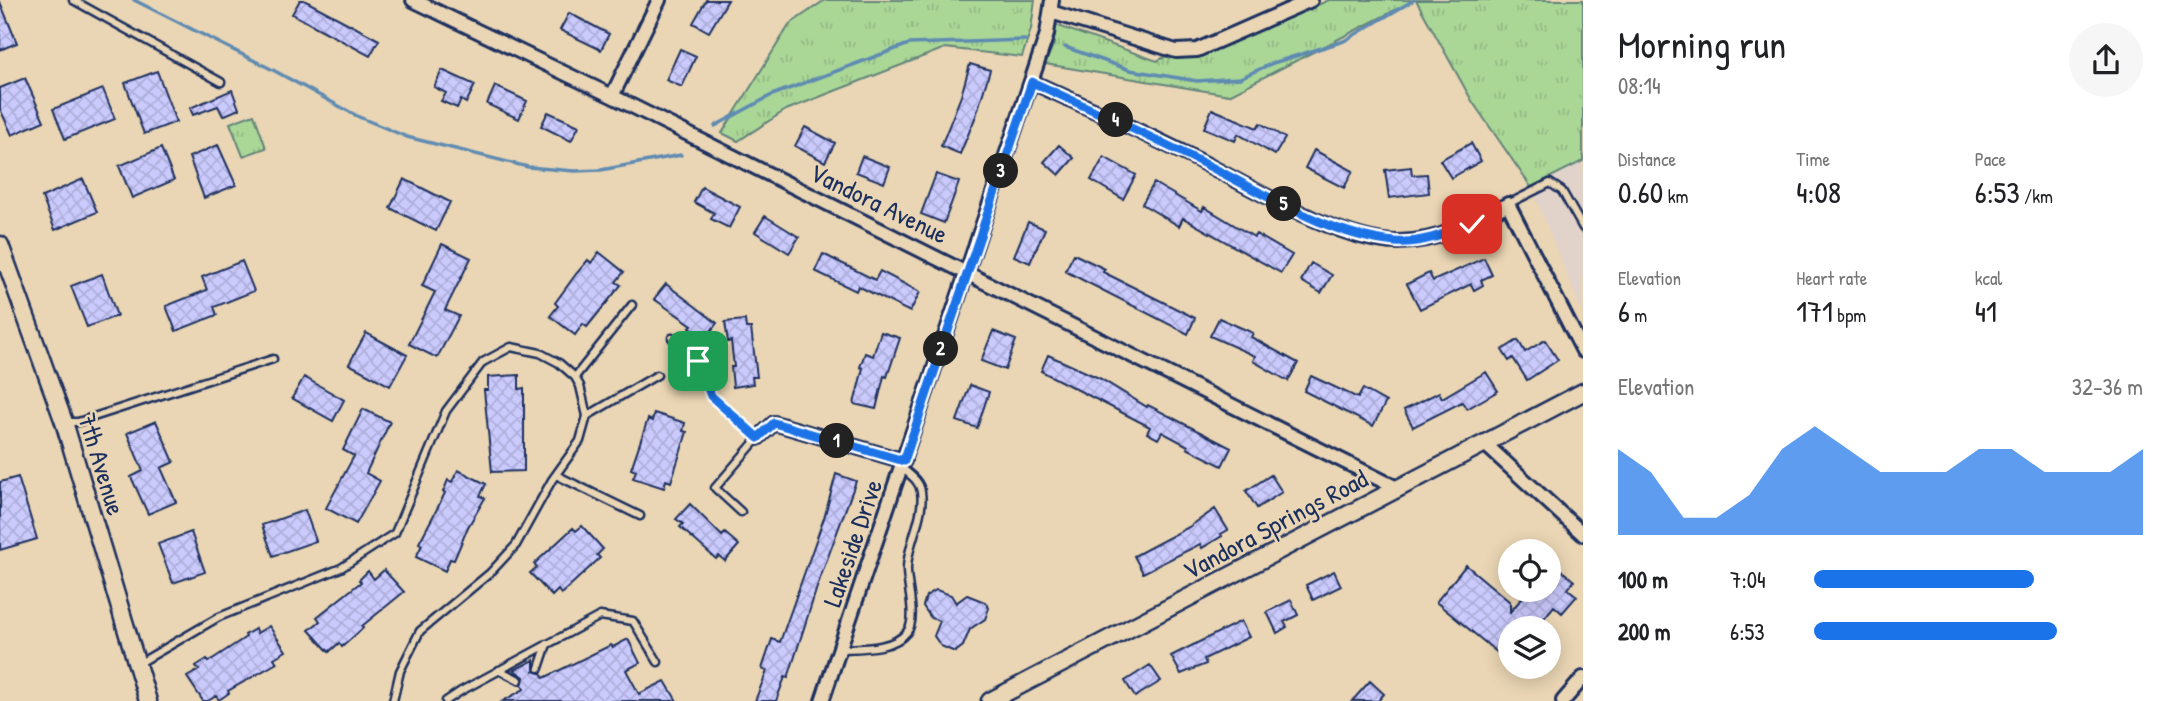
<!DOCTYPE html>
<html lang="en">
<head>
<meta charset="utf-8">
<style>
	body { margin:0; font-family:"Patrick Hand",sans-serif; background:#f6f6f6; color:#202124; height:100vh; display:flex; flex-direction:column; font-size:26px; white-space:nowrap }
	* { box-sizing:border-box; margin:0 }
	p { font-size:23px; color:#757577 }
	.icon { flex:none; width:38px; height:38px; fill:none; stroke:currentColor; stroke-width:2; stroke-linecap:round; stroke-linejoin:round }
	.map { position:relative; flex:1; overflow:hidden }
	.side { display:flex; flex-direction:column; background:#fff; width:595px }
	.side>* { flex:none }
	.controls { position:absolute; left:1498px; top:539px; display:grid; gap:14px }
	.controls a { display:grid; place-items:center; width:63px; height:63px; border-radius:50%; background:#fff; box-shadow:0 4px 18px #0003; font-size:35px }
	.pin { position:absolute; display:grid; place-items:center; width:60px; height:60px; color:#fff; margin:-30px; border-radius:14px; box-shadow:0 4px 10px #0006 }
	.km { position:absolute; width:35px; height:35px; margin:-18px; border-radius:50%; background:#222; color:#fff; font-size:19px; line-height:35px; text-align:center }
	.round { display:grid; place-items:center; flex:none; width:74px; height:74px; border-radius:37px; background:#f6f6f6 }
	.overview { display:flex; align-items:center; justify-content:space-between; height:119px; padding:0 35px }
	h1 { font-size:38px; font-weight:600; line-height:52px }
	.metrics { display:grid; grid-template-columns:repeat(3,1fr); gap:10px; height:119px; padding:7px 35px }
	.metrics div { display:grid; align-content:center }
	.metrics b { font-size:30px; font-weight:600 }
	.metrics small { font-size:19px; font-weight:400 }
	.metrics p { font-size:19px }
	.chart { height:196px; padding:14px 35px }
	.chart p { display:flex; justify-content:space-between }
	.chart svg { width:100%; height:126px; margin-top:7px; fill:#1a73e8; opacity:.7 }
	ul { padding:0 35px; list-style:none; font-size:23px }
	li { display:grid; grid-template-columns:112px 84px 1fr; align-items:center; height:52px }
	li i { height:18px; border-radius:9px; background:#1a73e8 }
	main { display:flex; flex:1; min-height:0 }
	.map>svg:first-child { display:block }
	.built { fill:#e1d2ca }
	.grass { fill:url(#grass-tufts); stroke:#62837a; stroke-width:2 }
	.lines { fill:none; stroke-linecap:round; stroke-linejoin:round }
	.stream { stroke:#5e8bb2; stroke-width:3.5 }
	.building { fill:url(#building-cross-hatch); stroke:#1b2f5e; stroke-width:2 }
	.service-casing { stroke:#1b2f5e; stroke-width:11 }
	.minor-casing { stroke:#1b2f5e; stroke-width:18 }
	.tertiary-casing { stroke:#1b2f5e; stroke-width:21 }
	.service { stroke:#ead6b4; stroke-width:6 }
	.minor { stroke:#ead6b4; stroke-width:12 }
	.tertiary { stroke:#ead6b4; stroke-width:16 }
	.route-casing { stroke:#fff; stroke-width:14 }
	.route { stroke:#1a73e8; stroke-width:9 }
	.labels { text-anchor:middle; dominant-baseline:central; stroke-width:5; stroke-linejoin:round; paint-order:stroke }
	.street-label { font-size:26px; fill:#1b2f5e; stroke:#ead6b4 }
</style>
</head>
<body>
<main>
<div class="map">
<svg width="1583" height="701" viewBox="0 0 1583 701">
	<defs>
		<pattern id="grass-tufts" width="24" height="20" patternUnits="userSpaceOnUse" patternTransform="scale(1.75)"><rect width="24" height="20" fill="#aad796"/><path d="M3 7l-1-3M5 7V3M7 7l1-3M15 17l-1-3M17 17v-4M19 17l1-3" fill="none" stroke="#92b984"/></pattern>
		<pattern id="building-cross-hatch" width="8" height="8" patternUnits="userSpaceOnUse" patternTransform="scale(1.75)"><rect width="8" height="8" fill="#cbcafd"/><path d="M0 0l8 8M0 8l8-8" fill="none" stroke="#aeaedb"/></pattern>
	</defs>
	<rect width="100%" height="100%" fill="#ead6b4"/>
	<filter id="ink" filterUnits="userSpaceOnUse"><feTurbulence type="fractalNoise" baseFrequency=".0143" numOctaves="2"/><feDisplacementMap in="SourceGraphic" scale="14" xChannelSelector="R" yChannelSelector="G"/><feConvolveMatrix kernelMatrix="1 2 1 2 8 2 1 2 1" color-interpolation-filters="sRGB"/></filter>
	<g filter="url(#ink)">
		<path class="built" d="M1583,161V314L1531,187Z"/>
		<path class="grass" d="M825,0H1035L1031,29L1022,57L945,48L786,110L738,141L722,133L790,24Z
			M1329,0H1415L1229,95L1045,64L1054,43L1056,25L1157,61L1172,53L1195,55L1215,50Z
			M1416,0H1583V161L1531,187L1472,101Z
			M254,114L266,148L243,156L230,123Z"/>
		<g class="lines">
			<path class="stream" d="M134,0L273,70L359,117L407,137L528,167L574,171L601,170L681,155
				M1065,47L1130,70L1197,81L1240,78L1273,63L1344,41L1414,0
				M715,126L772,95L909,44L1025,40"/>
		</g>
		<path class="building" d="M300,0H304L379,40L370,56L292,14Z
			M706,0H728L709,32L693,23Z
			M0,2L17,43L0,50Z
			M569,13L609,34L601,50L560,30Z
			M680,49L696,56L682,87L666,80Z
			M970,64L990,70L976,116L960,154L941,146L961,96Z
			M442,70L475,85L466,103L461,100L457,108L441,101L446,93L434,87Z
			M157,71L176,122L144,134L125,83Z
			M25,78L44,121L12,135L0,109V88Z
			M495,86L527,101L519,119L487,104Z
			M103,89L115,119L65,139L53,109Z
			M232,90L239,109L223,116L218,106L193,115L190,108Z
			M1212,109L1257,128L1260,123L1285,138L1275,155L1238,134L1235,141L1204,128Z
			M548,112L579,126L571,141L541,126Z
			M805,127L835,143L825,162L795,146Z
			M1471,143L1481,161L1451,178L1440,160Z
			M218,145L236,185L204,198L189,157Z
			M1059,145L1074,158L1059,175L1044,162Z
			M161,148L174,180L132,198L119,166Z
			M1314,150L1353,171L1344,188L1305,168Z
			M862,156L890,167L884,183L856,172Z
			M1104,157L1136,175L1123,199L1091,180Z
			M1411,167L1412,175L1427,174L1429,193L1389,198L1385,170Z
			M936,174L959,182L944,223L921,214Z
			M83,179L97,212L55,230L42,197Z
			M404,179L450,202L436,231L390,208Z
			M1154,183L1202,211L1204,207L1254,237L1256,234L1292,255L1281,273L1183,218L1179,226L1142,204Z
			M702,187L740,207L729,228L711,219L714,213L694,202Z
			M765,216L799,237L789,253L755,232Z
			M1028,222L1045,229L1030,263L1014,256Z
			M442,244L471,258L445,310L459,316L437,358L409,344L435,292L422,286Z
			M599,252L624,272L616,282L621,285L587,327L583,324L575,335L550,316L558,306L555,303L576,274L588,260L591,263Z
			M823,254L875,280L880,271L920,292L910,312L858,286L856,291L815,271Z
			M1074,254L1105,269L1103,272L1195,318L1188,334L1065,271Z
			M1484,258L1492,275L1481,280L1483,285L1474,290L1471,284L1420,309L1407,284L1429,273L1433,281Z
			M242,261L254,291L214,307L217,315L176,331L166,306L207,290L202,277Z
			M1311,263L1332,275L1321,293L1301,281Z
			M102,274L117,316L87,327L71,286Z
			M666,284L717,323L705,339L690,327L692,325L654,299Z
			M1219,318L1253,333L1251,337L1298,363L1288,381L1253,361L1255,356L1210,336Z
			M745,320L746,328H751L757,377H752L753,384L733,387L731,367H734L731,341L728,342L725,322Z
			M993,331L1016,340L1005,370L981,361Z
			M881,332L900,338L887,377L884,376L876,409L854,404L863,368L860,367L865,353L873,356Z
			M366,333L407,355L390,386L349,364Z
			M1518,340L1525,352L1545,340L1558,360L1527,380L1513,358L1509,361L1502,350Z
			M1048,355L1101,379L1147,407L1148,405L1231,448L1222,466L1187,448L1188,446L1162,432L1158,439L1147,433L1150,427L1041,371Z
			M1486,372L1498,391L1467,409L1462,402L1413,427L1404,410L1439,392L1442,398Z
			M519,375V389L524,388V471L492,472L484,390H488V377Z
			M1311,376L1358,398L1363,389L1386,402L1373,426L1304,391Z
			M304,377L344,400L333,421L292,398Z
			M970,385L989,392L977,428L957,421Z
			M363,409L390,422L366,473L380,481L356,524L326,508L354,456L343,450Z
			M654,413L685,423L683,431L687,432L671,482L666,480L664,488L633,478L636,471L631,469L648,419L652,421Z
			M156,421L174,462L161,468L176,502L148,514L131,477L143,471L127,433Z
			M458,470L486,484L480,496L485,498L468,527L454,560L450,559L445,571L416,557L422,545L419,543L438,507L445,493L443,492L448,480L452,482Z
			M836,474L856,481L818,584L788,678L785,677L776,701H755L767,671L762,669L772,639L780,642L825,515Z
			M1271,475L1282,492L1257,508L1246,491Z
			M18,477L37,539L0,550V482Z
			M690,504L722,536L725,533L739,545L725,561L719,556L716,559L680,527L683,524L676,519Z
			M1215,509L1228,530L1221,534L1222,536L1202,548L1200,544L1143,573L1134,556L1189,527Z
			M305,510L316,541L273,556L262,525Z
			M582,526L603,549L597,555L600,558L561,594L558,590L552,596L530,573L537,567L534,564L573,528L576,531Z
			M191,532L205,572L173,583L158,544Z
			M1466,565L1510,602V612L1529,590H1549V573L1555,565L1574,581L1568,589L1577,596L1562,613L1554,606L1536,628H1510V663L1436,602Z
			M384,570L404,592L362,626L363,628L342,647L339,643L329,652L309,630L320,621L317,617L361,582L359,580L368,571L374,579Z
			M1334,571L1341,586L1313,600L1306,585Z
			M936,590L951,595L956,603L967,595L985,602L989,608L985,619L970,629L963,646L955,652L941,646L934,636L940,621L931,618L923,606L926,596Z
			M1291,600L1298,615L1284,622L1287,627L1277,633L1267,612Z
			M1241,621L1249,637L1204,659L1206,664L1181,674L1171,656Z
			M269,626L286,651L274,658L277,663L228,691L229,693L219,700L216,696L208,701H203L187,677L199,670L196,666L207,659L208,662L246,637L245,635L255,629L257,633Z
			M628,639L640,663L626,670L639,694L665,681L677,701H503L524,689L522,685L524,677L514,670L534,660V671L541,673L544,678L611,645L613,647Z
			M1150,665L1161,681L1135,697L1125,681Z
			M1370,681L1384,694L1378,701H1352Z"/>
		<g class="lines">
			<g class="service-casing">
				<path id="service" d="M73,0L221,82
					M1508,204L1550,183L1562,191L1583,228
					M672,338L698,361L711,396L758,438L715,488L741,512
					M575,377L632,305
					M587,416L657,375
					M65,422H78L273,359
					M556,475L640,516
					M840,649C860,648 893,650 907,632C918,618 906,585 907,567C908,543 925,515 921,492C920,481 910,475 902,468
					M138,664L219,617L341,568L395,533L446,411L483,362L511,347L540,353L559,363L575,377L580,386L587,416L580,441L552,480L516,545L490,573L420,631L400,671L393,701
					M539,668L547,644
					M499,670L519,680
					M446,701L461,691L600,616L633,621L658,662"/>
			</g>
			<g class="minor-casing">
				<path id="minor" d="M413,0L612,96L1397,488
					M1051,12L1176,51L1197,50L1311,0
					M1032,82C1087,107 1142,132 1196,159C1249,186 1340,242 1398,242C1438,242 1474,223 1508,204L1583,351
					M612,96L659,0
					M758,438L774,423L904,461
					M1485,444L1583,534
					M822,701L1047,34L1052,0
					M1563,701L1583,678"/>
			</g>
			<g class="tertiary-casing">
				<path id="tertiary" d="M0,245L64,422L148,701
					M990,701L1583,392"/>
			</g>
			<use href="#service" class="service"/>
			<use href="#minor" class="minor"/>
			<use href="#tertiary" class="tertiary"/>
		</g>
	</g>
	<g class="lines" filter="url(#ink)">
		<g class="route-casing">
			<path id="route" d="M698,361L711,396L758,438L774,423L904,461L1032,82C1091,109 1150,136 1209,166C1267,195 1328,235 1395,242C1421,244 1448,233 1472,224"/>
		</g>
		<use href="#route" class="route"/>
	</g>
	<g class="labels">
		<g class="street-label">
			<text transform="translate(879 203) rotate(26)">Vandora Avenue</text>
			<text transform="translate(102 464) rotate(73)">7th Avenue</text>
			<text transform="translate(1275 524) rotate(-28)">Vandora Springs Road</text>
			<text transform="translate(852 543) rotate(-71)">Lakeside Drive</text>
		</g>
	</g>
</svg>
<div class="controls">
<a><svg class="icon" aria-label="locate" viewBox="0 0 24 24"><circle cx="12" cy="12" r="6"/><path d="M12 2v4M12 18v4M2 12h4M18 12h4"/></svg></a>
<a><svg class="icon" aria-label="layers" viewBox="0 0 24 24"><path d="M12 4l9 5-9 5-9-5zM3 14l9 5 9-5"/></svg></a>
</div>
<div class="pin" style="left:698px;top:361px;background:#1e9e55"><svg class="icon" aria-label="arrive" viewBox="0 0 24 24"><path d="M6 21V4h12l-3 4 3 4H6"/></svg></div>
<div class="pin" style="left:1472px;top:224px;background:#d93025"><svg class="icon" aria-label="check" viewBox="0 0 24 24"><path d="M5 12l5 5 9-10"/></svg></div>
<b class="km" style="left:837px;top:441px">1</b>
<b class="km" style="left:941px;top:349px">2</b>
<b class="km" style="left:1001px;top:171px">3</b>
<b class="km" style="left:1116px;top:120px">4</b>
<b class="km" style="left:1284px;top:204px">5</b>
</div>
<section class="side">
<div class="overview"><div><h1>Morning run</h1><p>08:14</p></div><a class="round"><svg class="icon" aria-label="share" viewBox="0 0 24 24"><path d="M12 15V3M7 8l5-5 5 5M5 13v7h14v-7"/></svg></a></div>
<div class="metrics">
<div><p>Distance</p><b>0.60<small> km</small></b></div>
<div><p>Time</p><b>4:08</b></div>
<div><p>Pace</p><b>6:53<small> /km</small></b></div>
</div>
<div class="metrics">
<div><p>Elevation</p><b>6<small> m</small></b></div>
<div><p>Heart rate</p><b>171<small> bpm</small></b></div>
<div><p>kcal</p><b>41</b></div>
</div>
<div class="chart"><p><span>Elevation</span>32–36 m</p>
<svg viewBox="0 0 160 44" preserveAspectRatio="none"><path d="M0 44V14L10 22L20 38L30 38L40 30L50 14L60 6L70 14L80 22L90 22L100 22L110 14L120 14L130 22L140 22L150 22L160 14V44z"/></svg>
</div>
<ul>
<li><b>100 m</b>7:04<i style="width:67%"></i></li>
<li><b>200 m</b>6:53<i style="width:74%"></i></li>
</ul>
</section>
</main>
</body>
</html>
